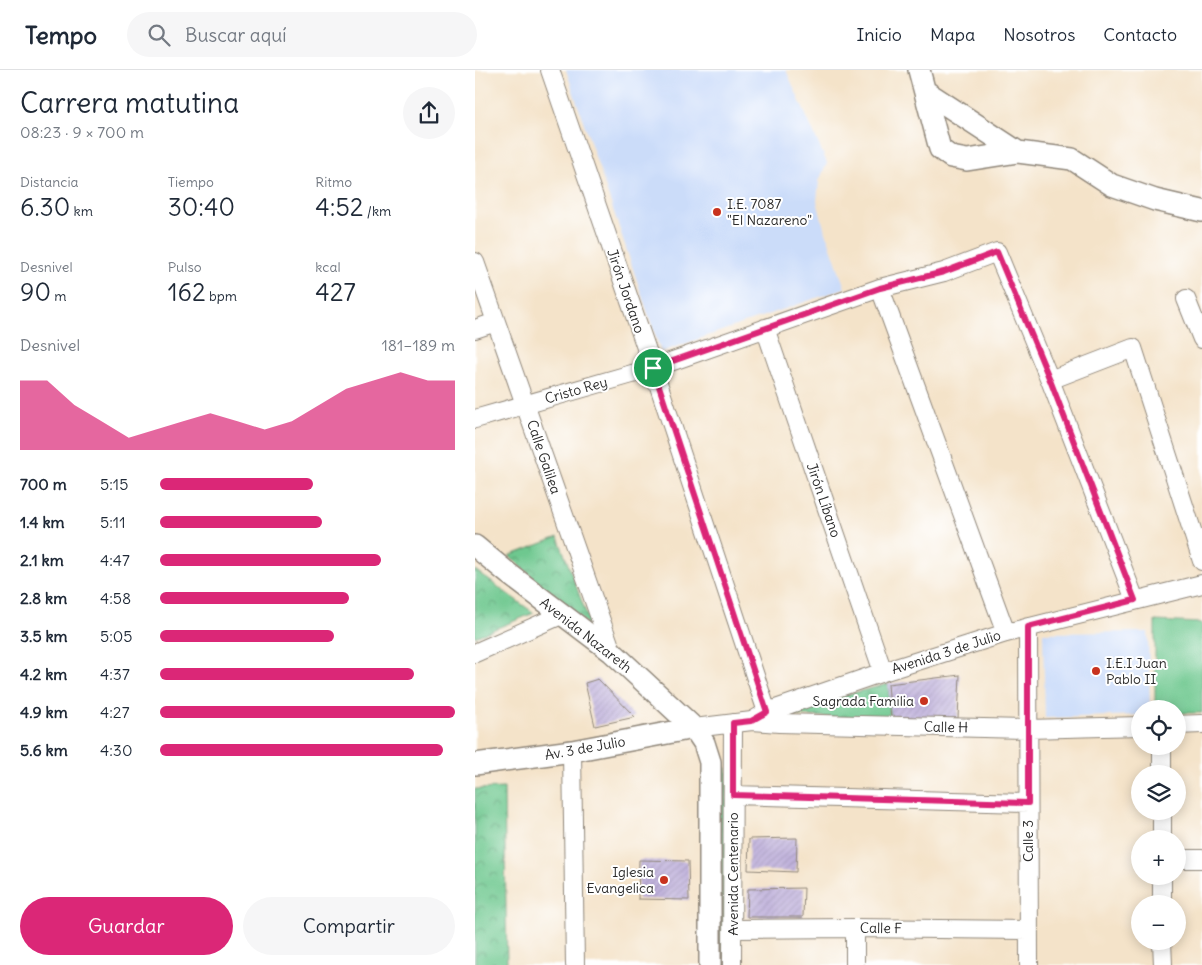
<!DOCTYPE html>
<html lang="es">
<head>
<meta charset="utf-8">
<style>
	body { margin:0; font-family:Delius,sans-serif; background:#f6f6f7; color:#1f2937; height:100vh; display:flex; flex-direction:column; font-size:19px; white-space:nowrap }
	* { box-sizing:border-box; margin:0 }
	p { font-size:16px; color:#747a83 }
	.icon { flex:none; width:28px; height:28px; fill:none; stroke:currentColor; stroke-width:2; stroke-linecap:round; stroke-linejoin:round }
	.map { position:relative; flex:1; overflow:hidden }
	.side { display:flex; flex-direction:column; background:#fff; width:475px }
	.side>* { flex:none }
	.tools { position:absolute; left:656px; top:630px; display:grid; gap:10px }
	.tools a { display:grid; place-items:center; width:55px; height:55px; border-radius:50%; background:#fff; box-shadow:0 2px 12px #0003; font-size:25px }
	.pin { position:absolute; display:grid; place-items:center; width:42px; height:42px; color:#fff; margin:-21px; border:2px solid #fff; border-radius:50%; box-shadow:0 1px 5px #0007 }
	.round { display:grid; place-items:center; flex:none; width:52px; height:52px; border-radius:26px; background:#f6f6f7 }
	.headline { display:flex; align-items:center; justify-content:space-between; height:85px; padding:0 20px }
	h1 { font-size:28px; font-weight:600; line-height:38px }
	.metrics { display:grid; grid-template-columns:repeat(3,1fr); gap:8px; height:85px; padding:5px 20px }
	.metrics div { display:grid; align-content:center }
	.metrics b { font-size:25px; font-weight:600 }
	.metrics small { font-size:14px; font-weight:400 }
	.metrics p { font-size:14px }
	.chart { height:140px; padding:10px 20px }
	.chart p { display:flex; justify-content:space-between }
	.chart svg { width:100%; height:90px; margin-top:5px; fill:#db2777; opacity:.7 }
	.primary-button { display:flex; gap:10px; margin-top:auto; padding:10px 20px }
	.primary-button a { flex:1; height:58px; border-radius:30px; background:#db2777; color:#fff; font-size:20px; font-weight:600; line-height:58px; text-align:center }
	.primary-button a+a { background:#f6f6f7; color:#1f2937 }
	ul { padding:0 20px; list-style:none; font-size:16px }
	li { display:grid; grid-template-columns:80px 60px 1fr; align-items:center; height:38px }
	li i { height:12px; border-radius:6px; background:#db2777 }
	header { display:flex; align-items:center; gap:30px; box-sizing:border-box; height:70px; padding:0 25px; background:#fff; border-bottom:1px solid #e0e1e3 }
	header strong { font-size:24px }
	nav { display:flex; gap:28px; margin-inline-start:auto; font-size:18px }
	.search { width:350px; height:45px; background:#f6f6f7; display:flex; align-items:center; gap:12px; box-sizing:border-box; padding:0 18px; border-radius:28px; color:#747a83; font-size:19px }
	main { display:flex; flex:1; min-height:0 }
	.map>svg:first-child { display:block }
	.built { fill:#cbdcf9 }
	.park { fill:url(#park-crowns); stroke:#4c7a5d }
	.garden { fill:#6ec88f; stroke:#4c7a5d }
	.building { fill:url(#building-hatch) }
	.lines { fill:none; stroke-linecap:round; stroke-linejoin:round }
	.minor-casing { stroke:#90877a; stroke-width:20 }
	.tertiary-casing { stroke:#90877a; stroke-width:24 }
	.minor { stroke:#fff; stroke-width:18 }
	.tertiary { stroke:#fff; stroke-width:21 }
	.route-casing { stroke:#fff; stroke-width:10 }
	.route { stroke:#db2777; stroke-width:6 }
	.poi-dot { fill:#c8321e; stroke:#fff; stroke-width:2 }
	.labels { text-anchor:middle; dominant-baseline:central; stroke-width:4; stroke-linejoin:round; paint-order:stroke }
	.poi-label { font-size:14px; fill:#2b2b2b; stroke:#fff; text-anchor:start }
	.street-label { font-size:14px; fill:#2b2b2b; stroke:#fff }
</style>
</head>
<body>
<header>
<strong>Tempo</strong>
<div class="search"><svg class="icon" aria-label="search" viewBox="0 0 24 24"><circle cx="10" cy="10" r="6"/><path d="M15 15l6 6"/></svg>Buscar aquí</div>
<nav><a>Inicio</a><a>Mapa</a><a>Nosotros</a><a>Contacto</a></nav>
</header>
<main>
<section class="side">
<div class="headline"><div><h1>Carrera matutina</h1><p>08:23 · 9 × 700 m</p></div><a class="round"><svg class="icon" aria-label="share" viewBox="0 0 24 24"><path d="M12 15V3M7 8l5-5 5 5M5 13v7h14v-7"/></svg></a></div>
<div class="metrics">
<div><p>Distancia</p><b>6.30<small> km</small></b></div>
<div><p>Tiempo</p><b>30:40</b></div>
<div><p>Ritmo</p><b>4:52<small> /km</small></b></div>
</div>
<div class="metrics">
<div><p>Desnivel</p><b>90<small> m</small></b></div>
<div><p>Pulso</p><b>162<small> bpm</small></b></div>
<div><p>kcal</p><b>427</b></div>
</div>
<div class="chart"><p><span>Desnivel</span>181–189 m</p>
<svg viewBox="0 0 160 44" preserveAspectRatio="none"><path d="M0 44V10L10 10L20 22L30 30L40 38L50 34L60 30L70 26L80 30L90 34L100 30L110 22L120 14L130 10L140 6L150 10L160 10V44z"/></svg>
</div>
<ul>
<li><b>700 m</b>5:15<i style="width:52%"></i></li>
<li><b>1.4 km</b>5:11<i style="width:55%"></i></li>
<li><b>2.1 km</b>4:47<i style="width:75%"></i></li>
<li><b>2.8 km</b>4:58<i style="width:64%"></i></li>
<li><b>3.5 km</b>5:05<i style="width:59%"></i></li>
<li><b>4.2 km</b>4:37<i style="width:86%"></i></li>
<li><b>4.9 km</b>4:27<i style="width:100%"></i></li>
<li><b>5.6 km</b>4:30<i style="width:96%"></i></li>
</ul>
<div class="primary-button"><a>Guardar</a><a>Compartir</a></div>
</section>
<div class="map">
<svg width="727" height="895" viewBox="0 0 727 895">
	<defs>
		<pattern id="park-crowns" width="20" height="18" patternUnits="userSpaceOnUse" patternTransform="scale(1.25)"><rect width="20" height="18" fill="#6ec88f"/><path d="M2 6a3 3 0 1 1 6 0M12 15a3 3 0 1 1 6 0" fill="none" stroke="#5ba375"/></pattern>
		<pattern id="building-hatch" width="6" height="6" patternUnits="userSpaceOnUse" patternTransform="scale(1.25)"><rect width="6" height="6" fill="#bfb1db"/><path d="M-1 1l2-2M0 6l6-6M5 7l2-2" fill="none" stroke="#a498bc"/></pattern>
	</defs>
	<rect width="100%" height="100%" fill="#fff"/>
	<filter id="ink" filterUnits="userSpaceOnUse"><feTurbulence type="fractalNoise" baseFrequency=".02" numOctaves="2"/><feDisplacementMap in="SourceGraphic" scale="10" xChannelSelector="R" yChannelSelector="G"/><feConvolveMatrix kernelMatrix="1 2 1 2 8 2 1 2 1" color-interpolation-filters="sRGB"/></filter>
	<filter id="wash" filterUnits="userSpaceOnUse"><feTurbulence type="fractalNoise" baseFrequency=".0096" numOctaves="4" result="noise"/><feDisplacementMap in="SourceGraphic" scale="20" xChannelSelector="R" yChannelSelector="G"/><feGaussianBlur stdDeviation="1.12" result="paint"/><feColorMatrix in="noise" values="0 0 0 0 0 0 0 0 0 0 0 0 0 0 0 0 0 1.4 0 .05"/><feComposite in="paint" operator="in"/></filter>
	<g filter="url(#wash)">
		<rect width="100%" height="100%" fill="#f4e3c9"/>
		<path class="built" d="M91,0H311L352,93L344,111L342,131L348,154L370,218L186,282Z
			M673,562L675,639H665V645L570,648L568,563Z"/>
		<path class="park" d="M83,467L117,559L34,486Z
			M0,500L59,543L0,567Z
			M413,614L416,650L308,645L307,641Z
			M240,698H252L253,895H241Z
			M29,718L32,895H0V719Z"/>
		<path class="garden" d="M680,551L727,553V643H703L702,639H680Z"/>
		<g id="blocks">
			<path class="building" d="M485,605L483,648L416,650L413,614Z
				M123,609L160,647L120,656L110,613Z
				M322,768L321,802L273,800L274,769Z
				M164,790L213,791L214,830L163,829Z
				M329,818L328,847H272L273,819Z"/>
		</g>
	</g>
	<g filter="url(#ink)">
		<use href="#blocks" fill-opacity="0" stroke="#90877a" stroke-width="1"/>
		<g class="lines">
			<g class="minor-casing">
				<path id="minor" d="M75,0L178,298L292,642
					M0,192L137,582
					M405,218L531,563
					M711,229L727,269
					M290,258L408,602
					M0,259L21,252
					M575,310L658,278L727,491
					M0,349L178,298L405,218L469,202L522,182L575,310L660,530
					M553,557L554,895
					M0,583L86,545
					M277,651L304,653L553,659L665,656
					M702,655L727,654
					M219,658L277,651L292,642L408,602L531,563L727,514
					M97,681L100,895
					M687,704V676
					M258,725L553,733
					M687,769V741
					M702,789H727
					M687,806V834
					M380,858V895
					M258,859L380,858L554,860
					M687,871L688,895
					M257,895L258,653"/>
			</g>
			<g class="tertiary-casing">
				<path id="tertiary" d="M444,0L465,79L476,87L492,90L543,82L597,89L637,115L680,130L727,141
					M450,21L543,82
					M0,476L34,504L137,582L219,658L229,673L235,692V895
					M0,694L97,681L219,658"/>
			</g>
			<use href="#minor" class="minor"/>
			<use href="#tertiary" class="tertiary"/>
		</g>
	</g>
	<g class="lines" filter="url(#ink)">
		<g class="route-casing">
			<path id="route" d="M522,182L575,310L660,530L553,557V733L258,725V653L276,651L292,642L178,298L405,218L469,202Z"/>
		</g>
		<use href="#route" class="route"/>
	</g>
	<g class="poi-dot">
		<circle cx="242" cy="142" r="5"/>
		<circle cx="621" cy="601" r="5"/>
		<circle cx="449" cy="631" r="5"/>
		<circle cx="189" cy="810" r="5"/>
	</g>
	<g class="labels">
		<g class="poi-label">
			<text x="252" y="134">I.E. 7087<tspan x="252" dy="16">"El Nazareno"</tspan></text>
			<text x="631" y="593">I.E.I Juan<tspan x="631" dy="16">Pablo II</tspan></text>
			<text x="439" y="631" text-anchor="end">Sagrada Familia</text>
			<text x="179" y="802" text-anchor="end">Iglesia<tspan x="179" dy="16">Evangelica</tspan></text>
		</g>
		<g class="street-label">
			<text transform="translate(151 221) rotate(71)">Jirón Jordano</text>
			<text transform="translate(101 320) rotate(-16)">Cristo Rey</text>
			<text transform="translate(69 387) rotate(71)">Calle Galilea</text>
			<text transform="translate(349 430) rotate(71)">Jirón Líbano</text>
			<text transform="translate(111 565) rotate(38)">Avenida Nazareth</text>
			<text transform="translate(471 582) rotate(-18)">Avenida 3 de Julio</text>
			<text transform="translate(471 657) rotate(1)">Calle H</text>
			<text transform="translate(110 678) rotate(-10)">Av. 3 de Julio</text>
			<text transform="translate(553 771) rotate(-90)">Calle 3</text>
			<text transform="translate(258 804) rotate(-90)">Avenida Centenario</text>
			<text transform="translate(406 858) rotate(1)">Calle F</text>
		</g>
	</g>
</svg>
<div class="tools">
<a><svg class="icon" aria-label="locate" viewBox="0 0 24 24"><circle cx="12" cy="12" r="6"/><path d="M12 2v4M12 18v4M2 12h4M18 12h4"/></svg></a>
<a><svg class="icon" aria-label="layers" viewBox="0 0 24 24"><path d="M12 4l9 5-9 5-9-5zM3 14l9 5 9-5"/></svg></a>
<a>+</a>
<a>−</a>
</div>
<div class="pin" style="left:178px;top:298px;background:#1e9e55"><svg class="icon" aria-label="arrive" viewBox="0 0 24 24"><path d="M6 21V4h12l-3 4 3 4H6"/></svg></div>
</div>
</main>
</body>
</html>
